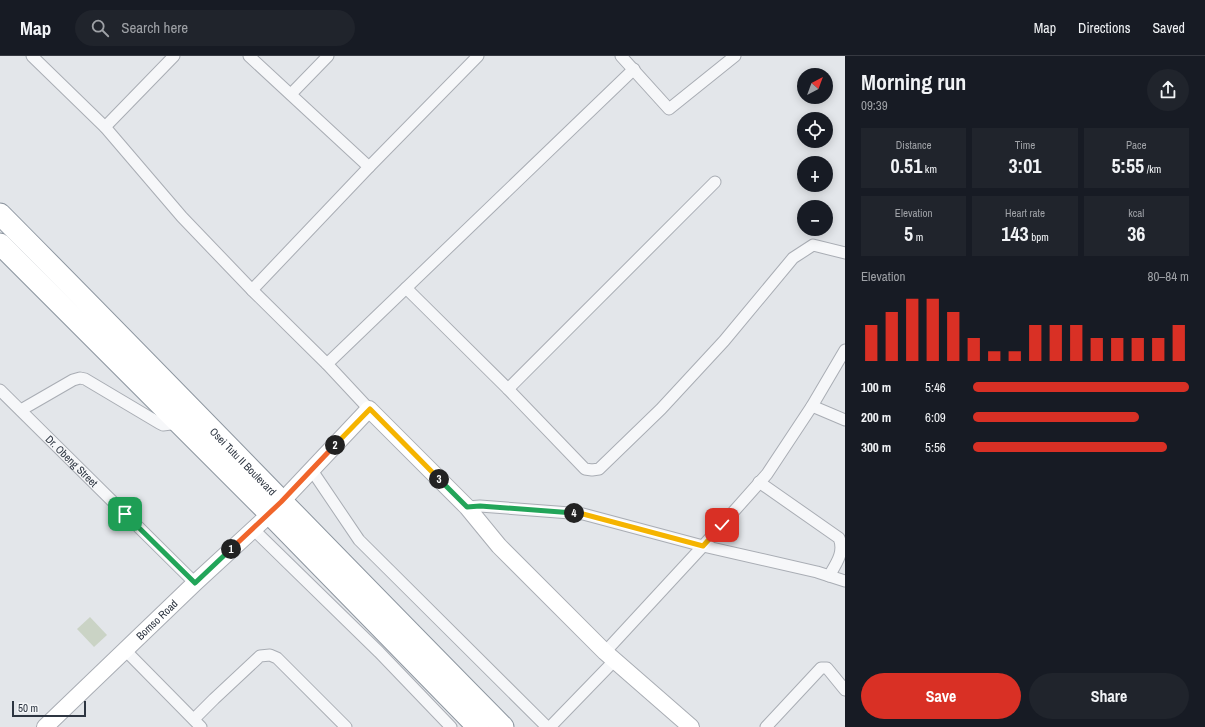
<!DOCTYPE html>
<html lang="en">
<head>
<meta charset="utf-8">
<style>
	body { margin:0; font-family:"Archivo Narrow",sans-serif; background:#20242c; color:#f1f3f6; height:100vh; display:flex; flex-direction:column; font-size:15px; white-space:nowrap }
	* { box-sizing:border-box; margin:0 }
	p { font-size:13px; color:#9ea1a6 }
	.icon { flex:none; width:22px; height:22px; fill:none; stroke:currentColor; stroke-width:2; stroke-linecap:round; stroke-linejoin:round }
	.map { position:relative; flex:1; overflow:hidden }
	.drawer { display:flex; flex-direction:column; background:#171b24; width:360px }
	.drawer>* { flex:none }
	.needle { width:26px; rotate:41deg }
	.fabs { position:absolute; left:797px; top:12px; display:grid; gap:8px }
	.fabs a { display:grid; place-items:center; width:36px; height:36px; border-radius:50%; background:#171b24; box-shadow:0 2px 10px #0003; font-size:20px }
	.scale { position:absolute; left:12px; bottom:10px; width:74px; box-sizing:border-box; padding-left:4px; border:2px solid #2d3541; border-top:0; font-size:11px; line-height:14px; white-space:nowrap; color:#2d3541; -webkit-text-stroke:3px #f3f5f7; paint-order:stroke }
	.pin { position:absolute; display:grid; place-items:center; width:34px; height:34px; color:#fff; margin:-17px; border-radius:8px; box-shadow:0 2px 6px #0006 }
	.km { position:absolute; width:20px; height:20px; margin:-10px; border-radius:50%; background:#222; color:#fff; font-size:11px; line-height:20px; text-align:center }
	.round { display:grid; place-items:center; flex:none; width:42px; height:42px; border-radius:21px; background:#20242c }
	.head { display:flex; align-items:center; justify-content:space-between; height:68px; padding:0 16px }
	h1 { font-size:22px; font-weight:800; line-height:30px }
	.figures { display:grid; grid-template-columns:repeat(3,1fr); gap:6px; height:68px; padding:4px 16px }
	.figures div { display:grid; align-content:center; border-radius:0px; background:#20242c; text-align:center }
	.figures b { font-size:20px; font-weight:800 }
	.figures small { font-size:11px; font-weight:400 }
	.figures p { font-size:11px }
	.chart { height:112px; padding:8px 16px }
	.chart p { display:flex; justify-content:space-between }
	.chart svg { width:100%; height:72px; margin-top:4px; stroke:#d93025; stroke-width:6 }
	.primary-button { display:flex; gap:8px; margin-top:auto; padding:8px 16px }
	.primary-button a { flex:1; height:46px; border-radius:24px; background:#d93025; color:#fff; font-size:16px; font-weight:800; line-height:46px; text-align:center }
	.primary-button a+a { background:#20242c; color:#f1f3f6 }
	ul { padding:0 16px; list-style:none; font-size:13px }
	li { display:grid; grid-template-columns:64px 48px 1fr; align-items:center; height:30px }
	li i { height:10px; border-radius:5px; background:#d93025 }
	header { display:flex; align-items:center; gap:24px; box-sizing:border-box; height:56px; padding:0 20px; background:#171b24; border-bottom:1px solid #363941 }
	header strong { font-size:19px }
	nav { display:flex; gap:22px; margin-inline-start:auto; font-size:14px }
	.search { width:280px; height:36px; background:#20242c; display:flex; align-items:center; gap:10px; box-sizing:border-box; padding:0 14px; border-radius:22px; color:#9ea1a6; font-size:15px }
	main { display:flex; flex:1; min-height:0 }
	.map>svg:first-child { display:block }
	.green { fill:#cad3c5 }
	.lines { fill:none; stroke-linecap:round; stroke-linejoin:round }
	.street-casing { stroke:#a9adb4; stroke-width:13 }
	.secondary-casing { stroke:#a9adb4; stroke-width:18 }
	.highway-casing { stroke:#8c959f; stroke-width:23 }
	.street { stroke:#f6f7f9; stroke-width:11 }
	.secondary { stroke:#fff; stroke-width:16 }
	.highway { stroke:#fff; stroke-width:21 }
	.split-1-casing { stroke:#fff; stroke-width:8 }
	.split-2-casing { stroke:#fff; stroke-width:8 }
	.split-3-casing { stroke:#fff; stroke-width:8 }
	.split-4-casing { stroke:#fff; stroke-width:8 }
	.split-5-casing { stroke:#fff; stroke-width:8 }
	.split-1 { stroke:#22a559; stroke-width:5 }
	.split-2 { stroke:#f0652b; stroke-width:5 }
	.split-3 { stroke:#f5b400; stroke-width:5 }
	.split-4 { stroke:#22a559; stroke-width:5 }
	.split-5 { stroke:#f5b400; stroke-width:5 }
	.labels { text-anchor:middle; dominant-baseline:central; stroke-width:3; stroke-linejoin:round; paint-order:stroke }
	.street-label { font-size:11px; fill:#2d3541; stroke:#f3f5f7 }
</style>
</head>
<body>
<header>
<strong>Map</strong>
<div class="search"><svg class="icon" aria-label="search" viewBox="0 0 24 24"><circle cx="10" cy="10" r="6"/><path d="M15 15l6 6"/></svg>Search here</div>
<nav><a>Map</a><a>Directions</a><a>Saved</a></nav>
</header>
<main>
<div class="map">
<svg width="845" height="671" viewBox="0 0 845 671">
	<rect width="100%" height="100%" fill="#e3e6ea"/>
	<path class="green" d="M90,561L107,579L94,591L77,573Z"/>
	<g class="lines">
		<g class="street-casing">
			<g id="street">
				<path d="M32,0L105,71L182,161L252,234L327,308L369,353"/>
				<path d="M249,0L369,111"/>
				<path d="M621,0L669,53L735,0"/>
				<path d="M291,38L328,0"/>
				<path d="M105,71L174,0"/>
				<path d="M406,232L508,333L585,413L592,414L599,413L661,353L724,285L793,202L813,189L845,197"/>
				<path d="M252,234L369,111L478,0"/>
				<path d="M327,308L634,13"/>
				<path d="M508,333L715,126"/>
				<path id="s1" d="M0,334L195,527"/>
				<path d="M812,350L845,364"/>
				<path d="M21,354L73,324L80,322L85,323L159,367L163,369L179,367"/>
				<path d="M311,413L359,484L547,671"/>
				<path d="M759,426L839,482C845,496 836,508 829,520"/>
				<path d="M467,451L480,450L583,458L703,490L817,516L845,525"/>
				<path d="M253,473L379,596L451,671"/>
				<path d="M125,594L201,671"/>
				<path d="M605,596L703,490L767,418L812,350L845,294"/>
				<path d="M194,663L214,643L260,600L270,599L277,602L346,671"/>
				<path d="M550,671L615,604"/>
				<path d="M766,671L821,612H827L845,634"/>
			</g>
		</g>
		<g class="secondary-casing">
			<g id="secondary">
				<path id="s2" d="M45,671L195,527L270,458L369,353L467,451L499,490L605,596L691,671"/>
			</g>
		</g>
		<g class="highway-casing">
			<g id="highway">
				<path id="s3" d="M0,158C169,328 335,501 503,671"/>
				<path d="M0,188L270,458L478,671"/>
			</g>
		</g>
		<use href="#street" class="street"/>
		<use href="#secondary" class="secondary"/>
		<use href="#highway" class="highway"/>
	</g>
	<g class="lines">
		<g class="split-1-casing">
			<path id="split-1" d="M125,458L195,527L231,493"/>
		</g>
		<g class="split-2-casing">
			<path id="split-2" d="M231,493L281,446L335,389"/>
		</g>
		<g class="split-3-casing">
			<path id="split-3" d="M335,389L370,353L439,423"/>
		</g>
		<g class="split-4-casing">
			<path id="split-4" d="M439,423L467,451L480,450L574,457"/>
		</g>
		<g class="split-5-casing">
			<path id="split-5" d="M574,457L583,458L703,490L722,469"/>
		</g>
		<use href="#split-1" class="split-1"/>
		<use href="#split-2" class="split-2"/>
		<use href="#split-3" class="split-3"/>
		<use href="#split-4" class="split-4"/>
		<use href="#split-5" class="split-5"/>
	</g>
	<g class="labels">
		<g class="street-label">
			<text stroke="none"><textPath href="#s1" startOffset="101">Dr. Obeng Street</textPath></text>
			<text stroke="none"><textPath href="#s3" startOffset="347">Osei Tutu II Boulevard</textPath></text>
			<text stroke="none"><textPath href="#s2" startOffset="155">Bomso Road</textPath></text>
		</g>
	</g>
</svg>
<div class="fabs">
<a><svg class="needle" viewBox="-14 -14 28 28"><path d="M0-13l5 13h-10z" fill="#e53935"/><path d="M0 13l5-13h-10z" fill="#9ea1a6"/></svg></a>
<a><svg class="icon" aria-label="locate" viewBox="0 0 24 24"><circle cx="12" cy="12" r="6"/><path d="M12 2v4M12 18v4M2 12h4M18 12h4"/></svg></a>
<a>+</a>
<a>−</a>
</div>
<div class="scale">50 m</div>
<div class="pin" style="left:125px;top:458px;background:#1e9e55"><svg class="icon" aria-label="arrive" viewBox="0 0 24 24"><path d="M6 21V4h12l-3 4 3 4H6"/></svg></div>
<div class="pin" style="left:722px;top:469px;background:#d93025"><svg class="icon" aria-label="check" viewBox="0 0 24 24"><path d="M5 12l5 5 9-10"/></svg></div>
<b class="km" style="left:231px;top:493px">1</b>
<b class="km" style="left:335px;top:389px">2</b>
<b class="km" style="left:439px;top:423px">3</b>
<b class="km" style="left:574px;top:457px">4</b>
</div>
<section class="drawer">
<div class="head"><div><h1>Morning run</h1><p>09:39</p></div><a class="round"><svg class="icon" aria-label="share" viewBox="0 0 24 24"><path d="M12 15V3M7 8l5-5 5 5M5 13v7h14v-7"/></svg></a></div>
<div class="figures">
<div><p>Distance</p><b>0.51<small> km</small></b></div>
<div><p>Time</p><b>3:01</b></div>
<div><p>Pace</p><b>5:55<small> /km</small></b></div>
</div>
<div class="figures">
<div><p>Elevation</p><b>5<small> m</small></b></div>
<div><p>Heart rate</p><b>143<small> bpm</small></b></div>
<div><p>kcal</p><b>36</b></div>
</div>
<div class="chart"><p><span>Elevation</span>80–84 m</p>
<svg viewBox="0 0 160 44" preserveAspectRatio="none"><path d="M5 44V22M15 44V14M25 44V6M35 44V6M45 44V14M55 44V30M65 44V38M75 44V38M85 44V22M95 44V22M105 44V22M115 44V30M125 44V30M135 44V30M145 44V30M155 44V22"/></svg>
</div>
<ul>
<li><b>100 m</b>5:46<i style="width:100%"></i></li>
<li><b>200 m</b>6:09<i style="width:77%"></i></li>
<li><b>300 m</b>5:56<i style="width:90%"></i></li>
</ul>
<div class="primary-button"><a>Save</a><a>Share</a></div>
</section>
</main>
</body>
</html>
